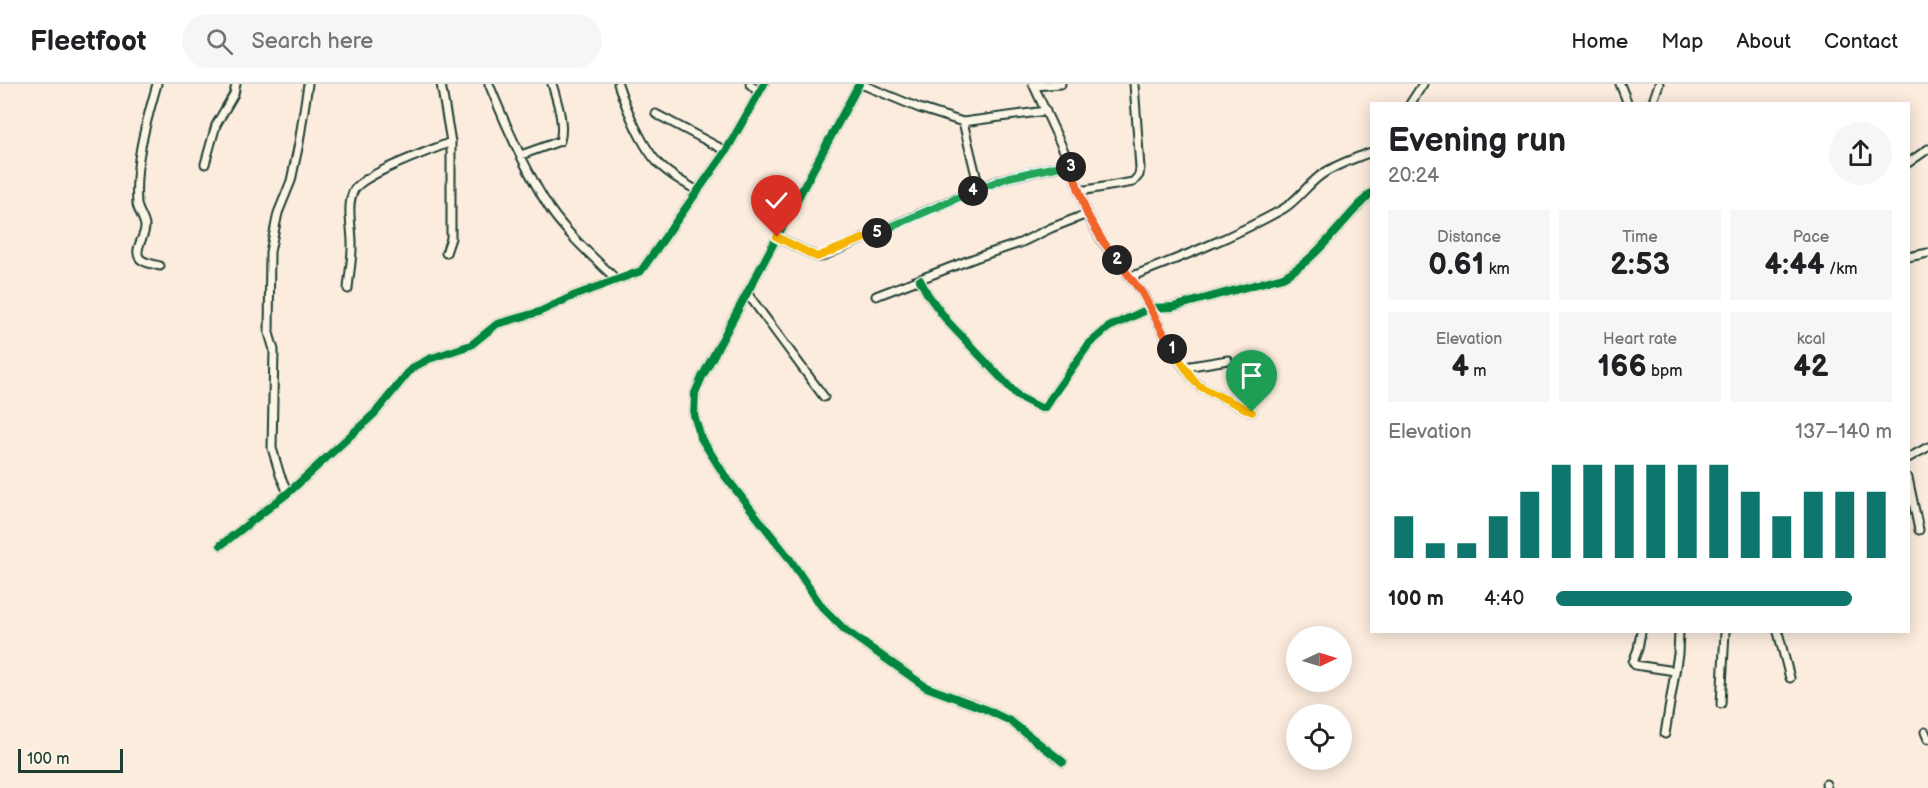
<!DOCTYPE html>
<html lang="en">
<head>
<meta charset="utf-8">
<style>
	body { margin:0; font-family:"Balsamiq Sans",sans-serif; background:#f6f6f6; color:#202124; height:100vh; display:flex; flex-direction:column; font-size:22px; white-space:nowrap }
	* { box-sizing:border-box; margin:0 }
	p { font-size:20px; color:#757577 }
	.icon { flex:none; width:33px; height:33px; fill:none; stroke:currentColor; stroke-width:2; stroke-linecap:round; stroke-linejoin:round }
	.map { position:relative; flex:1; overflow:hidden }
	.sheet { position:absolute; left:1370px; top:18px; width:540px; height:531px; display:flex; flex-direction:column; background:#fff; border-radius:0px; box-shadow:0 3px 15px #0003 }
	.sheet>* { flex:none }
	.needle { width:39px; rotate:86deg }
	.fabs { position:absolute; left:1286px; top:542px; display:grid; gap:12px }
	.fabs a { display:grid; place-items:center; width:66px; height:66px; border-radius:50%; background:#fff; box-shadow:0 3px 15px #0003; font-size:30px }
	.scale { position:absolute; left:18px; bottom:15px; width:105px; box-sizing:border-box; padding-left:6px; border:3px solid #1f3d34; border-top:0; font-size:16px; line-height:21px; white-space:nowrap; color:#1f3d34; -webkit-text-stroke:4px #fcf5e5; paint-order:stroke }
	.pin { position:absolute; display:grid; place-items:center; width:51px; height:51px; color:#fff; margin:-62px -26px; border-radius:50% 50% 50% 0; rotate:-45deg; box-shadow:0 0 6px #0007 }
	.pin .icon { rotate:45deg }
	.km { position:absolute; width:30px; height:30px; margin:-15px; border-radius:50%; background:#222; color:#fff; font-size:16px; line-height:30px; text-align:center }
	.round { display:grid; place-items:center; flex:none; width:63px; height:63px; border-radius:32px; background:#f6f6f6 }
	.head { display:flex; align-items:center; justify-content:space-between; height:102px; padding:0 18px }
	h1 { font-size:33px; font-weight:700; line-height:45px }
	.stats { display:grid; grid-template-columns:repeat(3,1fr); gap:9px; height:102px; padding:6px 18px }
	.stats div { display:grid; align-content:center; border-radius:0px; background:#f6f6f6; text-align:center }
	.stats b { font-size:30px; font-weight:700 }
	.stats small { font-size:16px; font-weight:400 }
	.stats p { font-size:16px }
	.chart { height:168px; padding:12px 18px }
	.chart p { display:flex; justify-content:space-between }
	.chart svg { width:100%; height:108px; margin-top:6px; stroke:#0f766e; stroke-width:6 }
	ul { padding:0 18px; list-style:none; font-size:20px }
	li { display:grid; grid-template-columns:96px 72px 1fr; align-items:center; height:45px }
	li i { height:15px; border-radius:8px; background:#0f766e }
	header { display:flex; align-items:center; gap:36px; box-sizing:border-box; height:84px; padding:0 30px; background:#fff; border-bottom:2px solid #e0e0e0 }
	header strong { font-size:28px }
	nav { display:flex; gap:33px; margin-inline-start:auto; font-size:21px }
	.search { width:420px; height:54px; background:#f6f6f6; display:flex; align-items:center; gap:15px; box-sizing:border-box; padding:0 21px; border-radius:33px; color:#757577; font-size:22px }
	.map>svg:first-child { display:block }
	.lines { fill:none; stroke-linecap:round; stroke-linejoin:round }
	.minor-casing { stroke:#1f3d34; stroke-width:11 }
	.minor { stroke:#fcf5e5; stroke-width:7 }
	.cycleway-casing { stroke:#fcf5e5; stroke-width:11 }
	.cycleway { stroke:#00873e; stroke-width:8 }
	.split-1-casing { stroke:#fff; stroke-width:12 }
	.split-2-casing { stroke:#fff; stroke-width:12 }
	.split-3-casing { stroke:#fff; stroke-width:12 }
	.split-4-casing { stroke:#fff; stroke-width:12 }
	.split-5-casing { stroke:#fff; stroke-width:12 }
	.split-6-casing { stroke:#fff; stroke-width:12 }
	.split-1 { stroke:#f5b400; stroke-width:8 }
	.split-2 { stroke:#f0652b; stroke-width:8 }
	.split-3 { stroke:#f0652b; stroke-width:8 }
	.split-4 { stroke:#22a559; stroke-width:8 }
	.split-5 { stroke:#22a559; stroke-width:8 }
	.split-6 { stroke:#f5b400; stroke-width:8 }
</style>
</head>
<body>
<header>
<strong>Fleetfoot</strong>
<div class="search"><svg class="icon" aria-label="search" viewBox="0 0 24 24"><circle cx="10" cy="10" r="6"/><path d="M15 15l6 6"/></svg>Search here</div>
<nav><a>Home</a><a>Map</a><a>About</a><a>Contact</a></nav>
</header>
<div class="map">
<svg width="1928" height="704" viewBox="0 0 1928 704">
	<rect width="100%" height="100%" fill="#fcecde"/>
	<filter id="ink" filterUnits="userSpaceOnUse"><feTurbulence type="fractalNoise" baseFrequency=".0167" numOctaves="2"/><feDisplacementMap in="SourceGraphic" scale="12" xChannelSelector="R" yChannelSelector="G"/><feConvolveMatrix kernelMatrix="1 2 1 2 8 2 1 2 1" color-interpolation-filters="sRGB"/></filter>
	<g filter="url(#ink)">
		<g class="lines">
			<g class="minor-casing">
				<path id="minor" d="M157,0C146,39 134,78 137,120C138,127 144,134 145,142C146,151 134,164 139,173C142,179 154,180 160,182
					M441,0L451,58V154L446,169
					M489,0C506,42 525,86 550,125C568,151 594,174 617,196
					M618,0C626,24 643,66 662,83C673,93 686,100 698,107
					M750,0L759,9
					M859,0L702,293L695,309L694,331L701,354L725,392L789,474L822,523L845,546L926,603L985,625L1010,637L1063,678
					M861,0L919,24L963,38L1046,27
					M1033,0L1070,80L1087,130L1102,157L1142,209L1174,269L1195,298L1201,303L1252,328
					M1620,0L1628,20
					M1034,2L1061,0
					M1410,20L1423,0
					M1652,20L1659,0
					M656,30L726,67
					M963,38L979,104
					M521,71L560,57C565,40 557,17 552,0
					M1908,79L1928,65
					M205,80L216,41L234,10L236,0
					M1080,107L1133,98L1139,91L1140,84L1134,0
					M777,153L817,173H821L979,104L1009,93L1070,80
					M1908,173L1928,169
					M1130,193C1182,173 1235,152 1283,125C1297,117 1307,101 1321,91C1336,80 1354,75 1371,68
					M920,196L928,211L948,238L1019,313L1041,324H1044L1089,260L1109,243L1151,224L1173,223L1283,193C1319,174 1342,136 1371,109
					M348,205C349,191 352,177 352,164C353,146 346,125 353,108C359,91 432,66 451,58
					M747,209L824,313
					M876,212L975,174L1020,159L1051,144L1087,130
					M1185,283L1228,276
					M1908,374L1928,363
					M1908,394L1919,446
					M288,409L280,391L272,364L274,266L269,249L270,168L278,129L291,97L299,59L308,0
					M221,461L288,409L375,329L412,284L429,275L471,261L497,240L539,228L573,212L641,187L726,67L764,0
					M1641,548L1638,565L1633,578L1635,581L1675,587
					M1778,548L1790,594
					M1721,620L1725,548
					M1925,648L1928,655
					M1665,650L1678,570L1679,548
					M1826,700L1827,704"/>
			</g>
			<use href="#minor" class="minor"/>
			<g class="cycleway-casing">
				<path id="cycleway" d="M859,0L702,293L695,309L694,331L701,354L725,392L789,474L822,523L845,546L926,603L985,625L1010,637L1063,678
					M920,196L928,211L948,238L1019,313L1041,324H1044L1089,260L1109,243L1151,224L1173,223L1283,193C1319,174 1342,136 1371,109
					M221,461L288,409L375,329L412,284L429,275L471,261L497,240L539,228L573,212L641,187L726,67L764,0"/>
			</g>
			<use href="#cycleway" class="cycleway"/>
		</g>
	</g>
	<g class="lines" filter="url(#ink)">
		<g class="split-1-casing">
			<path id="split-1" d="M1172,265L1195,298L1201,303L1252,328"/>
		</g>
		<g class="split-2-casing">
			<path id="split-2" d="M1117,176L1142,209L1172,265"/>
		</g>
		<g class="split-3-casing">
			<path id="split-3" d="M1071,83L1087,130L1102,156L1117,176"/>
		</g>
		<g class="split-4-casing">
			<path id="split-4" d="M973,107L1009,93L1070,80L1071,83"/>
		</g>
		<g class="split-5-casing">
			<path id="split-5" d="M877,149L973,107"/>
		</g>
		<g class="split-6-casing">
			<path id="split-6" d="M777,153L817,173L877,149"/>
		</g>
		<use href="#split-1" class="split-1"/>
		<use href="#split-2" class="split-2"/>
		<use href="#split-3" class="split-3"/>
		<use href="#split-4" class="split-4"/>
		<use href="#split-5" class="split-5"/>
		<use href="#split-6" class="split-6"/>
	</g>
</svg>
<div class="fabs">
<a><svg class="needle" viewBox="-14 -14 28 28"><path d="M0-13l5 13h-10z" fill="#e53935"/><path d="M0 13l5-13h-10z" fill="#757577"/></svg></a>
<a><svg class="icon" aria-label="locate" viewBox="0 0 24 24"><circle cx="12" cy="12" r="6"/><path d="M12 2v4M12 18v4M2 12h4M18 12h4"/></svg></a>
</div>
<div class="scale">100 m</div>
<div class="pin" style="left:1252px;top:328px;background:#1e9e55"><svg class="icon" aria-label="arrive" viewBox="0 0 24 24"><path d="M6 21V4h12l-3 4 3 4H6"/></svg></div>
<div class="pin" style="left:777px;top:153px;background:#d93025"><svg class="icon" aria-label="check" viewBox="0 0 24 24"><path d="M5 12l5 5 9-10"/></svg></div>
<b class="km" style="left:1172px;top:265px">1</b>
<b class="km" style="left:1117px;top:176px">2</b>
<b class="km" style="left:1071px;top:83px">3</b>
<b class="km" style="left:973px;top:107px">4</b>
<b class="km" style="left:877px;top:149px">5</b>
<section class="sheet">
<div class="head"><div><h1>Evening run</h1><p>20:24</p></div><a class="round"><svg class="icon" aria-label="share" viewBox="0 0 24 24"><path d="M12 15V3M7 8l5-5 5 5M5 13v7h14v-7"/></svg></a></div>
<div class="stats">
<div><p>Distance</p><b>0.61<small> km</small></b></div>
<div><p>Time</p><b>2:53</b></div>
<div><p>Pace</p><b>4:44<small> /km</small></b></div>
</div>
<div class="stats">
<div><p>Elevation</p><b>4<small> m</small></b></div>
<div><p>Heart rate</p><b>166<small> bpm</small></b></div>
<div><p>kcal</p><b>42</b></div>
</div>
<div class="chart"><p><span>Elevation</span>137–140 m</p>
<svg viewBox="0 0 160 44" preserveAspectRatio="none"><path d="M5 44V27M15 44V38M25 44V38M35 44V27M45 44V17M55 44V6M65 44V6M75 44V6M85 44V6M95 44V6M105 44V6M115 44V17M125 44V27M135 44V17M145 44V17M155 44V17"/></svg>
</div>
<ul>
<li><b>100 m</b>4:40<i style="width:88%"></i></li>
</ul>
</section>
</div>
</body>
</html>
